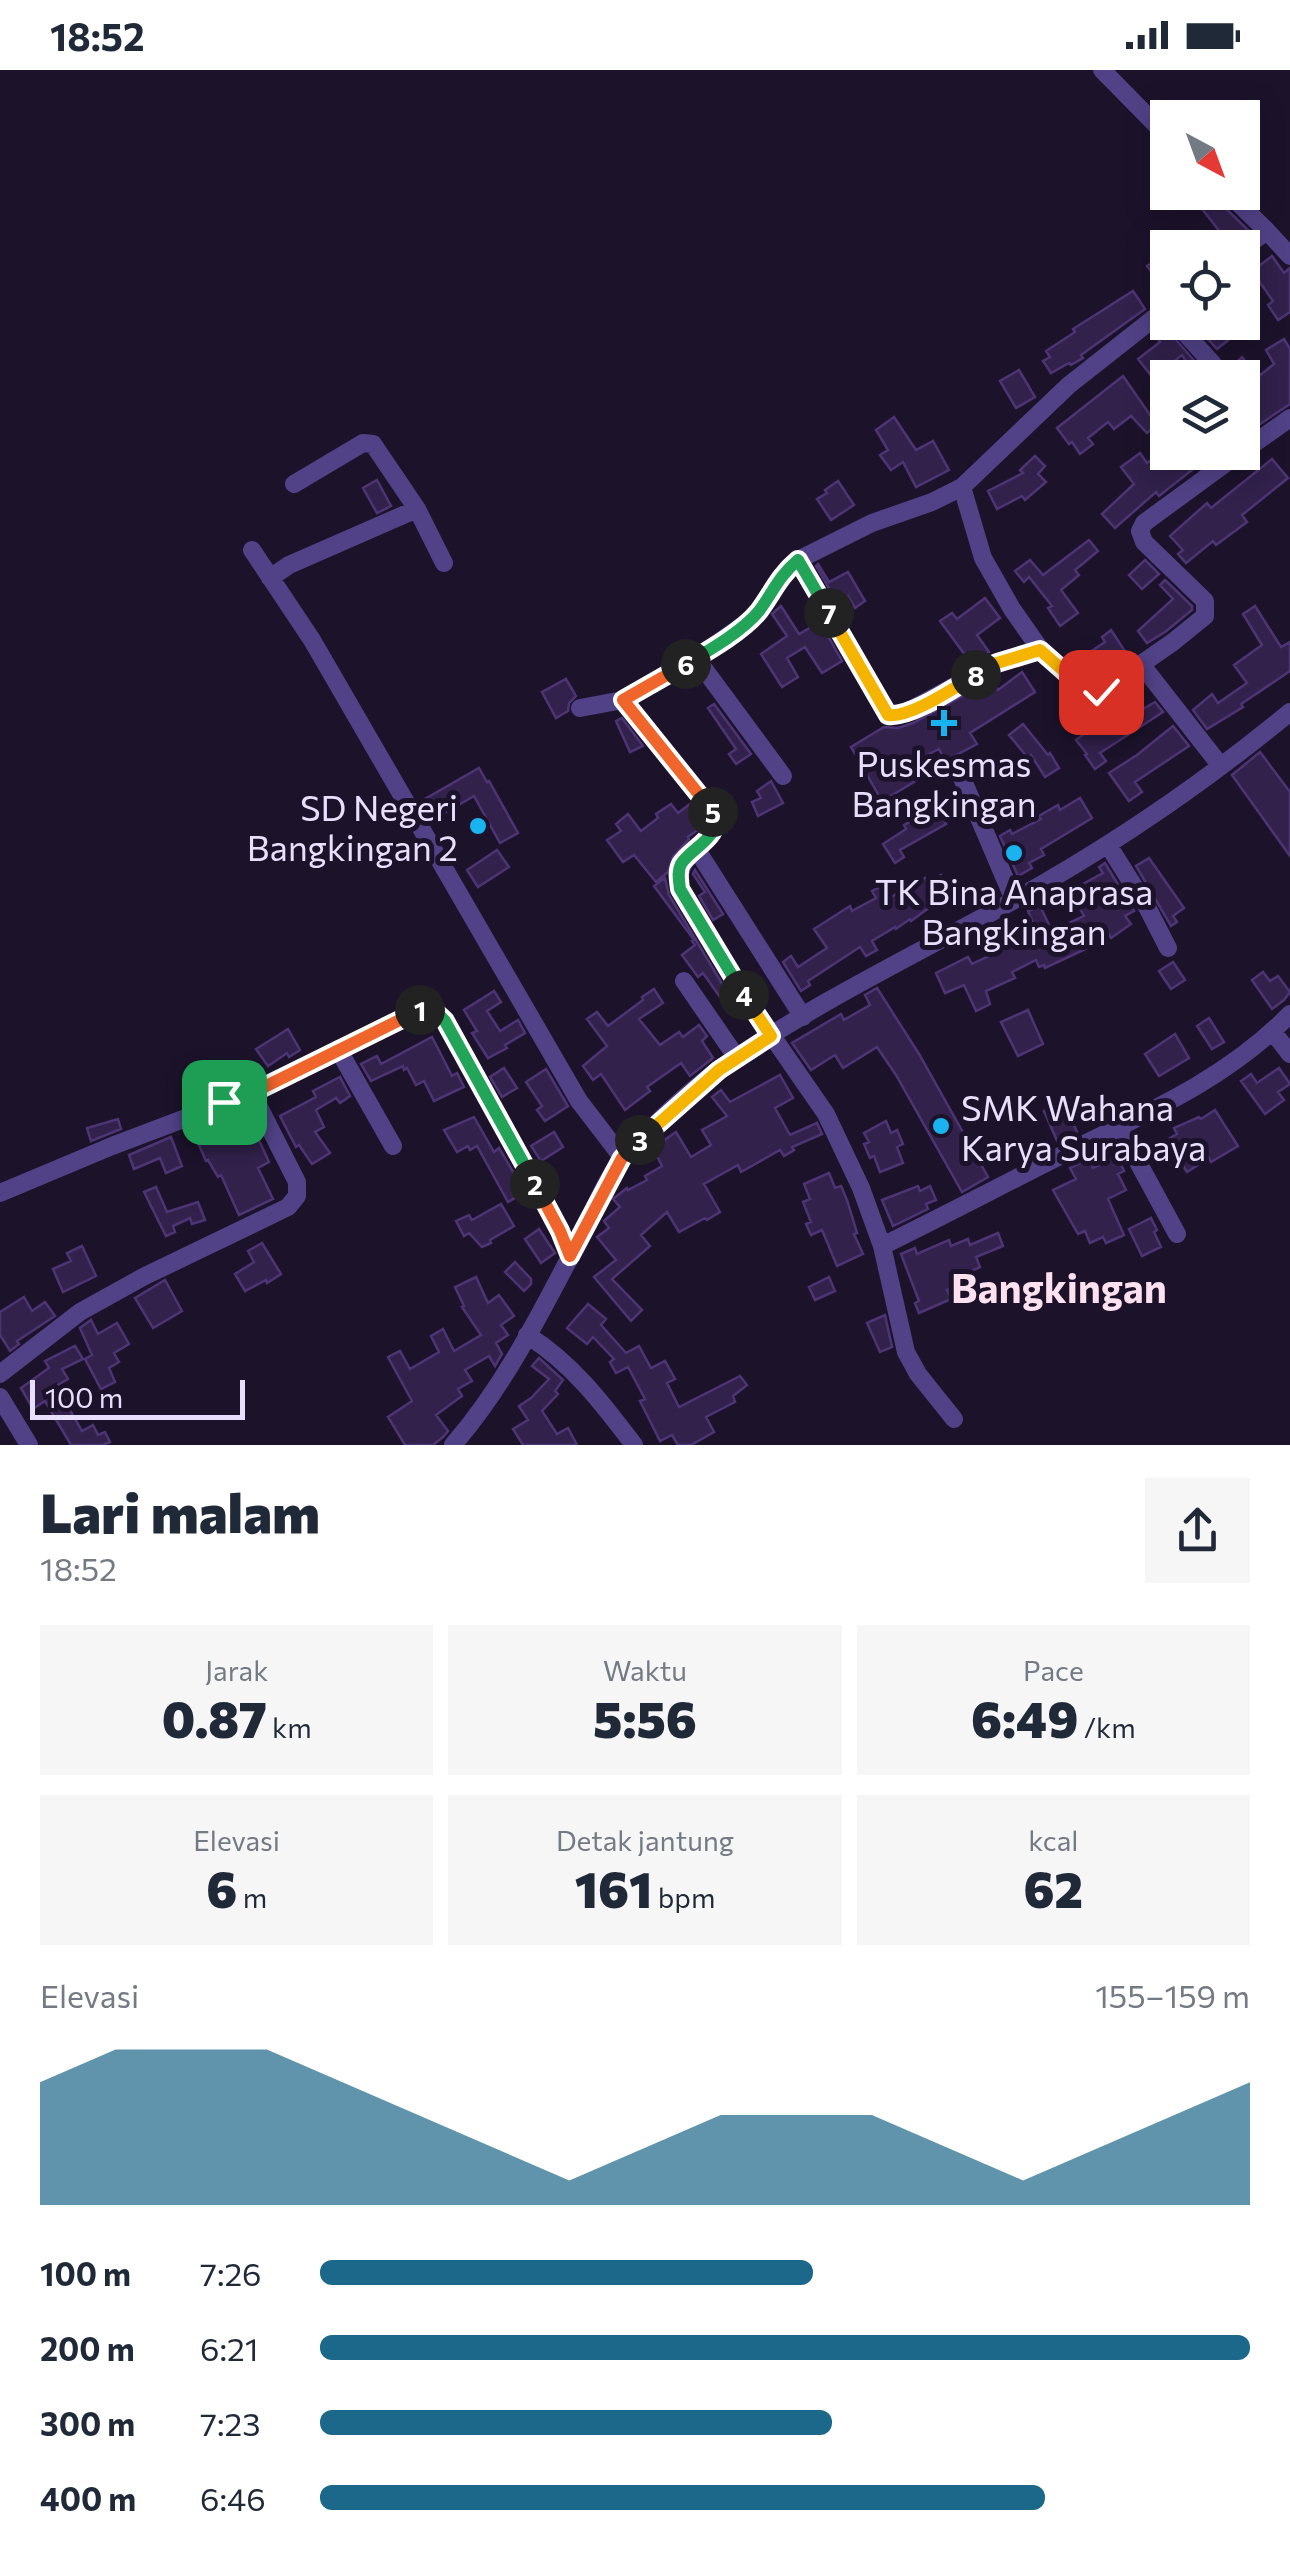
<!DOCTYPE html>
<html lang="id">
<head>
<meta charset="utf-8">
<style>
	body { margin:0; font-family:Commissioner,sans-serif; background:#f6f6f7; color:#1f2937; height:100vh; display:flex; flex-direction:column; font-size:38px; white-space:nowrap }
	* { box-sizing:border-box; margin:0 }
	p { font-size:32px; color:#747a83 }
	.icon { flex:none; width:55px; height:55px; fill:none; stroke:currentColor; stroke-width:2; stroke-linecap:round; stroke-linejoin:round }
	.map { position:relative; height:1375px; overflow:hidden }
	.details { display:flex; flex-direction:column; background:#fff; flex:1 }
	.details>* { flex:none }
	.needle { width:65px; rotate:139deg }
	.controls { position:absolute; left:1150px; top:30px; display:grid; gap:20px }
	.controls a { display:grid; place-items:center; width:110px; height:110px; border-radius:0px; background:#fff; box-shadow:0 5px 25px #0003; font-size:50px }
	.scale { position:absolute; left:30px; bottom:25px; width:215px; box-sizing:border-box; padding-left:10px; border:5px solid #e8dffd; border-top:0; font-size:28px; line-height:35px; white-space:nowrap; color:#e8dffd; -webkit-text-stroke:8px #1c132b; paint-order:stroke }
	.pin { position:absolute; display:grid; place-items:center; width:85px; height:85px; color:#fff; margin:-42px; border-radius:20px; box-shadow:0 5px 15px #0006 }
	.km { position:absolute; width:50px; height:50px; margin:-25px; border-radius:50%; background:#222; color:#fff; font-size:28px; line-height:50px; text-align:center }
	.round { display:grid; place-items:center; flex:none; width:105px; height:105px; border-radius:0px; background:#f6f6f7 }
	.overview { display:flex; align-items:center; justify-content:space-between; height:170px; padding:0 40px }
	h1 { font-size:55px; font-weight:800; line-height:75px }
	.stats { display:grid; grid-template-columns:repeat(3,1fr); gap:15px; height:170px; padding:10px 40px }
	.stats div { display:grid; align-content:center; border-radius:0px; background:#f6f6f7; text-align:center }
	.stats b { font-size:50px; font-weight:800 }
	.stats small { font-size:28px; font-weight:400 }
	.stats p { font-size:28px }
	.chart { height:280px; padding:20px 40px }
	.chart p { display:flex; justify-content:space-between }
	.chart svg { width:100%; height:180px; margin-top:10px; fill:#1c688a; opacity:.7 }
	ul { padding:0 40px; list-style:none; font-size:32px }
	li { display:grid; grid-template-columns:160px 120px 1fr; align-items:center; height:75px }
	li i { height:25px; border-radius:12px; background:#1c688a }
	.status { display:flex; justify-content:space-between; align-items:center; height:70px; padding:0 50px; background:#fff; direction:ltr }
	.status svg { height:28px; fill:currentColor }
	.map>svg:first-child { display:block }
	.building { fill:#31214b; stroke:#4d3475; stroke-width:2.5 }
	.lines { fill:none; stroke-linecap:round; stroke-linejoin:round }
	.minor { stroke:#514287; stroke-width:18 }
	.split-1-casing { stroke:#fff; stroke-width:20 }
	.split-2-casing { stroke:#fff; stroke-width:20 }
	.split-3-casing { stroke:#fff; stroke-width:20 }
	.split-4-casing { stroke:#fff; stroke-width:20 }
	.split-5-casing { stroke:#fff; stroke-width:20 }
	.split-6-casing { stroke:#fff; stroke-width:20 }
	.split-7-casing { stroke:#fff; stroke-width:20 }
	.split-8-casing { stroke:#fff; stroke-width:20 }
	.split-9-casing { stroke:#fff; stroke-width:20 }
	.split-1 { stroke:#f0652b; stroke-width:12 }
	.split-2 { stroke:#22a559; stroke-width:12 }
	.split-3 { stroke:#f0652b; stroke-width:12 }
	.split-4 { stroke:#f5b400; stroke-width:12 }
	.split-5 { stroke:#22a559; stroke-width:12 }
	.split-6 { stroke:#f0652b; stroke-width:12 }
	.split-7 { stroke:#22a559; stroke-width:12 }
	.split-8 { stroke:#f5b400; stroke-width:12 }
	.split-9 { stroke:#f5b400; stroke-width:12 }
	.poi-dot { fill:#19b4f0; stroke:#1c132b; stroke-width:4 }
	.labels { text-anchor:middle; dominant-baseline:central; stroke-width:10; stroke-linejoin:round; paint-order:stroke }
	.poi-label { font-size:35px; fill:#e8dffd; stroke:#1c132b }
	.quarter-label { font-size:40px; font-weight:bold; fill:#fde1ee; stroke:#1c132b }
</style>
</head>
<body>
<div class="status"><b>18:52</b><svg viewBox="0 0 49 12"><path d="M0 12V9h3v3zM5 12V6h3v6zM10 12V3h3v9zM15 12V0h3v12zM26 1h20v11H26zM47 4h2v5h-2z"/></svg></div>
<div class="map">
<svg width="1290" height="1375" viewBox="0 0 1290 1375">
	<rect width="100%" height="100%" fill="#1c132b"/>
	<path class="building" d="M1217,130L1248,160L1230,175L1203,140Z
		M1168,182V209L1161,214L1147,196Z
		M1272,186L1284,203L1290,198V242L1278,250L1268,235L1273,231L1252,201Z
		M1133,221L1145,239L1081,285L1083,288L1071,295L1069,293L1051,303L1043,291L1050,287L1046,281L1075,262L1073,259Z
		M1242,231L1259,252L1249,260L1246,256L1217,279L1193,253L1244,252Z
		M1164,256L1204,302L1219,308H1197L1182,285L1153,308L1138,289L1160,272L1154,264Z
		M1284,269L1290,279V334L1254,358L1242,343V308H1220L1242,287L1258,307L1274,294L1266,280Z
		M1019,300L1035,327L1016,338L1000,311Z
		M1123,306L1157,355L1147,363L1131,346L1114,359L1108,352L1088,368L1093,374L1080,384L1072,372L1069,374L1057,358Z
		M894,347L916,380L933,371L949,400L916,417L903,392L891,400L880,385L888,380L876,360Z
		M1168,376V382H1179L1192,400L1159,426L1156,422L1115,458L1102,444L1134,414L1121,397L1140,383L1147,393Z
		M1035,386L1045,396L1038,404L1046,412L1025,430L1022,426L997,439L988,421L1023,403L1020,400Z
		M1272,389L1288,408L1242,445L1247,452L1216,475L1213,471L1186,493L1178,484L1183,480L1170,466L1207,433L1211,438Z
		M377,410L391,436L377,443L363,418Z
		M838,411L854,435L831,450L817,429L827,423L825,420Z
		M1089,470L1098,481L1075,500L1079,505L1061,520L1078,543L1060,556L1048,538L1052,536L1029,507L1024,512L1015,501L1030,490L1043,505Z
		M1145,490L1159,504L1142,519L1129,505Z
		M818,494L829,512L848,502L865,531L855,538L848,526L837,532L816,496Z
		M1165,510L1192,536V540L1165,562L1147,573L1138,561L1173,529L1160,515Z
		M985,528L1000,548L977,565L989,582L971,593L940,551L952,543L957,549Z
		M781,536L799,564L820,552L842,591L822,603L805,577L787,588L798,607L782,617L761,584L787,566L772,544Z
		M1255,536L1281,577L1290,572V601L1241,634L1243,637L1207,659L1193,640L1212,624L1218,633L1247,613L1234,595L1262,575L1243,544Z
		M1111,560L1126,583L1117,589L1115,587L1091,603L1081,588L1105,572L1102,567Z
		M1022,602L1035,622L970,663L977,674L945,691L939,679L910,694L919,709L882,731L851,677L884,657L898,658L913,653L992,610L998,620Z
		M566,609L576,626L569,633L568,641L556,648L542,622Z
		M1129,621L1141,640L1155,632L1163,642L1100,683L1106,691L1095,699L1085,685L1087,684L1076,670L1122,636L1117,628Z
		M714,634L751,684L736,694L729,684L736,679L708,638Z
		M622,648L643,676L630,682L616,651Z
		M1023,654L1048,685L1050,683L1059,698L1045,707L1031,685L1028,688L1009,665Z
		M1173,656L1189,676L1135,712L1142,722L1129,731L1109,703L1137,685Z
		M1260,682L1290,722V786L1232,705Z
		M479,698L487,712L489,711L518,763L500,773L474,726L436,748L425,729Z
		M771,711L783,733L758,746L752,732L761,728L757,721Z
		M1080,728L1092,748L1041,779L1044,785L1029,793L1032,798L1018,806L1000,766L1010,760L1012,764L1041,749L1039,746L1058,735L1060,740Z
		M931,730L946,754L900,780L904,787L895,793L883,774L906,759L904,755L923,744L919,738Z
		M671,734L678,743L690,734L702,749V753L699,759L688,767L689,769L673,787L668,802L656,812L634,785L623,792L607,770L621,761L616,754L628,744L641,761L658,748L656,744Z
		M497,780L509,797L478,817L467,800Z
		M1149,788L1184,838L1173,846L1177,852L1171,856L1136,796Z
		M1105,793L1134,841L1125,846L1131,854L1111,868L1106,859L1087,871L1090,877L1045,898L1044,895L1039,897L1036,890L1012,902L1015,908L986,921L990,934L976,941L964,915L945,923L936,903L968,887L972,894L1009,877L1007,873L1036,860L1028,841L1040,836L1052,861L1084,846L1070,821L1103,803L1099,797Z
		M695,800L723,844L713,850L699,826L705,822L693,804Z
		M941,805L949,820L936,827L938,831L911,851L910,849L896,859L895,857L872,871L877,880L866,886L860,877L808,911L810,915L801,921L783,892L791,886L798,897L827,878L814,859L850,836L852,841L876,828L872,821L882,816L889,828L925,808L927,812Z
		M665,808L669,825L727,922L720,927L703,903L698,907L682,885L695,875L692,871L694,870L654,816Z
		M1173,892L1185,910L1171,919L1159,901Z
		M1263,902L1270,911L1278,906L1290,922L1284,930L1272,939L1252,910Z
		M877,918L919,984L988,1107L962,1122L896,1005L877,977L843,998L835,985L811,1000L792,973L841,944L844,950L870,935L865,925Z
		M654,919L663,933L639,949L660,975L679,962L683,967L699,955L707,966L702,971L713,988L690,1006L681,993L647,1017L650,1021L625,1040L601,1004L593,1010L583,996L607,976L587,949L597,942L608,956L643,930L642,927Z
		M494,921L501,932L487,941L500,961L518,950L525,963L505,975L507,978L488,988L472,963L477,961L464,940Z
		M1028,940L1043,974L1018,986L1001,952Z
		M1209,948L1224,972L1212,979L1197,956Z
		M288,959L300,980L289,987L287,983L268,996L256,979Z
		M1175,964L1189,988L1159,1006L1145,984Z
		M432,967L452,1006L457,1003L464,1017L434,1031L424,1011L416,1015L407,998L404,1000L403,996L371,1011L361,994L377,986L381,994Z
		M226,998L234,1015L210,1023L205,1007Z
		M504,998L517,1018L502,1027L490,1007Z
		M1279,998L1290,1014L1278,1022L1284,1030L1265,1044L1241,1011L1251,1004L1257,1013Z
		M546,999L568,1036L545,1051L537,1040L542,1036L526,1012Z
		M780,1005L793,1028L775,1038L790,1065L817,1053L822,1064L792,1077L794,1080L784,1086L780,1080L741,1102L738,1095L704,1114L720,1142L707,1150L705,1148L679,1162L667,1142L641,1165L650,1176L612,1209L642,1240L631,1251L594,1207L616,1190L597,1167L609,1158L604,1151L620,1137L613,1129L627,1118L628,1120L647,1110L645,1106L662,1096L653,1078L676,1062L691,1087L711,1075L702,1060L727,1046L712,1027L721,1020L730,1032Z
		M340,1007L350,1026L340,1033L336,1028L316,1040L324,1057L315,1062L330,1083L312,1094L299,1075L296,1077L280,1046L316,1027L313,1021Z
		M1075,1026L1085,1047L1073,1053L1077,1062L1058,1073L1044,1041Z
		M1215,1040L1238,1076L1211,1092L1209,1088L1187,1102L1179,1089L1170,1094L1165,1084L1175,1078L1170,1068L1177,1064L1174,1058L1199,1047L1201,1049Z
		M248,1046L269,1092L258,1098L273,1129L239,1145L221,1105L218,1107L208,1090L206,1091L196,1068Z
		M474,1047L494,1082L499,1078L525,1122L508,1132L477,1076L470,1080L468,1076L457,1082L444,1060Z
		M118,1049L121,1059L91,1071L87,1058Z
		M886,1051L891,1063L897,1060L903,1074L897,1077L903,1093L880,1102L874,1086L870,1088L864,1074L869,1072L864,1063Z
		M554,1062L563,1077L541,1091L531,1076Z
		M171,1067L182,1096L166,1103L160,1088L134,1099L129,1085Z
		M1117,1086L1124,1101L1118,1104L1126,1120L1108,1129L1124,1165L1106,1173L1103,1167L1090,1173L1085,1161L1078,1164L1053,1120L1076,1109L1070,1098L1089,1089L1093,1098Z
		M829,1103L835,1118L841,1116L847,1130L857,1163L854,1164L863,1184L837,1196L822,1160L811,1165L806,1154L811,1152L803,1132L810,1129L804,1114Z
		M918,1116L920,1121L930,1116L936,1130L926,1134L928,1139L893,1156L882,1130Z
		M156,1117L167,1142L198,1132L205,1150L192,1154L190,1148L173,1156L175,1162L166,1166L144,1122Z
		M501,1134L514,1156L490,1170L491,1173L482,1177L469,1163L464,1166L456,1151L469,1145L472,1150Z
		M1151,1148L1157,1160L1154,1162L1161,1177L1142,1186L1129,1159Z
		M539,1159L555,1183L541,1193L525,1169Z
		M998,1163L1003,1176L976,1187L980,1197L961,1206L964,1213L947,1220L951,1229L919,1243L915,1233L919,1231L901,1184L915,1178L917,1184L949,1170L951,1176L968,1169L970,1175Z
		M262,1173L281,1204L267,1213L266,1210L245,1221L235,1204L254,1192L248,1181Z
		M82,1176L96,1206L63,1222L53,1199L71,1191L67,1183Z
		M515,1192L531,1209V1214L524,1221L505,1202Z
		M476,1207L488,1233L499,1225L514,1246L501,1255L508,1265L496,1273L502,1284L495,1296L489,1286L465,1300L472,1311L458,1319L462,1326L436,1345L448,1361L443,1367L433,1375H405L388,1347L412,1331L388,1287L400,1281L410,1299L439,1282L431,1266L443,1259L454,1281L481,1265L462,1237L464,1236L455,1217Z
		M829,1207L835,1221L815,1230L809,1217Z
		M165,1210L182,1241L153,1258L135,1228Z
		M24,1227L32,1241L45,1232L55,1246L17,1271L19,1274L10,1281L0,1265V1242Z
		M588,1234L606,1249L601,1255L626,1283L639,1276L651,1298L665,1291L675,1309L667,1313L679,1337L740,1306L747,1315L733,1326L735,1332L706,1347L714,1362L691,1375H678L672,1365L660,1371L640,1331L645,1329L628,1297L616,1303L610,1292L614,1289L593,1267L587,1274L567,1258Z
		M885,1245L892,1277L880,1282L867,1253Z
		M91,1250L98,1264L117,1253L129,1274L114,1283L119,1292L109,1298L115,1312L101,1319L85,1289L92,1285L80,1258Z
		M75,1276L83,1289L62,1299L68,1309L56,1316L82,1361L93,1355L98,1365L105,1362L110,1372L103,1375H71L45,1331L33,1339L21,1318L49,1298L45,1291Z
		M539,1288L563,1310L555,1321L558,1324L542,1341L557,1364L568,1358L577,1375H523L513,1359L528,1350L519,1336L531,1328L549,1309L532,1296Z"/>
	<g class="lines">
		<path class="minor" d="M1102,0L1168,67
			M1227,122L1267,161L1290,186
			M1242,179L1267,161
			M1175,252L1213,294
			M1242,382L1290,348
			M294,414L363,373L373,374L417,439
			M962,417L983,488L1012,539L1040,579L1090,623L1101,622L1173,572L1205,546V531L1144,472L1140,461L1144,453L1241,382
			M252,480L312,570L579,1031L622,1087
			M798,490L888,645L895,646L907,642L997,593L1040,579
			M270,508L289,495L417,439L444,493
			M696,588L783,706
			M1141,594L1220,695
			M623,630L714,744C722,777 673,777 680,819L745,927L826,1044L861,1118L882,1176L906,1282L918,1304L954,1349
			M580,638L623,630L696,588L745,554L758,542L779,509L798,490L872,453L932,432L962,417L1069,315L1168,237
			M962,708L1014,830
			M1108,775L1147,837L1168,878
			M697,780L803,947
			M684,911L737,988
			M1273,962L1290,984
			M338,979L393,1076
			M1119,1057L1177,1164
			M0,1123L112,1076L252,1023L419,940C432,939 437,941 445,951L560,1161L571,1185
			M882,1176C945,1145 1006,1113 1068,1082C1147,1043 1228,1008 1290,944
			M527,1265C572,1293 603,1334 634,1375
			M0,1304L80,1242L145,1206L288,1137L297,1126V1112L252,1023
			M0,1327L29,1375
			M453,1375C506,1314 542,1240 579,1170C590,1148 610,1100 626,1084C655,1054 687,1022 721,998C814,933 917,884 1016,829C1113,775 1204,713 1290,642"/>
	</g>
	<g class="lines">
		<g class="split-1-casing">
			<path id="split-1" d="M224,1032L252,1023L420,940"/>
		</g>
		<g class="split-2-casing">
			<path id="split-2" d="M420,940C432,939 437,942 445,951L535,1114"/>
		</g>
		<g class="split-3-casing">
			<path id="split-3" d="M535,1114L560,1161L570,1186L622,1088L640,1070"/>
		</g>
		<g class="split-4-casing">
			<path id="split-4" d="M640,1070L719,1000L771,966L744,925"/>
		</g>
		<g class="split-5-casing">
			<path id="split-5" d="M713,742C724,766 692,777 681,794C677,802 679,810 680,819L744,925"/>
		</g>
		<g class="split-6-casing">
			<path id="split-6" d="M686,594L623,630L713,742"/>
		</g>
		<g class="split-7-casing">
			<path id="split-7" d="M686,594C708,581 743,561 759,541C773,522 779,506 798,490L829,543"/>
		</g>
		<g class="split-8-casing">
			<path id="split-8" d="M829,543L888,645C911,648 955,617 976,605"/>
		</g>
		<g class="split-9-casing">
			<path id="split-9" d="M976,605L997,593L1040,580L1090,624L1101,622"/>
		</g>
		<use href="#split-1" class="split-1"/>
		<use href="#split-2" class="split-2"/>
		<use href="#split-3" class="split-3"/>
		<use href="#split-4" class="split-4"/>
		<use href="#split-5" class="split-5"/>
		<use href="#split-6" class="split-6"/>
		<use href="#split-7" class="split-7"/>
		<use href="#split-8" class="split-8"/>
		<use href="#split-9" class="split-9"/>
	</g>
	<g class="poi-dot">
		<path d="M939 638h10v10h10v10h-10v10h-10v-10h-10v-10h10z"/>
		<circle cx="478" cy="756" r="10"/>
		<circle cx="1014" cy="783" r="10"/>
		<circle cx="941" cy="1056" r="10"/>
	</g>
	<g class="labels">
		<g class="poi-label">
			<text x="944" y="692">Puskesmas<tspan x="944" dy="40">Bangkingan</tspan></text>
			<text x="458" y="736" text-anchor="end">SD Negeri<tspan x="458" dy="40">Bangkingan 2</tspan></text>
			<text x="1014" y="820">TK Bina Anaprasa<tspan x="1014" dy="40">Bangkingan</tspan></text>
			<text x="961" y="1036" text-anchor="start">SMK Wahana<tspan x="961" dy="40">Karya Surabaya</tspan></text>
		</g>
		<g class="quarter-label">
			<text x="1059" y="1216">Bangkingan</text>
		</g>
	</g>
</svg>
<div class="controls">
<a><svg class="needle" viewBox="-14 -14 28 28"><path d="M0-13l5 13h-10z" fill="#e53935"/><path d="M0 13l5-13h-10z" fill="#747a83"/></svg></a>
<a><svg class="icon" aria-label="locate" viewBox="0 0 24 24"><circle cx="12" cy="12" r="6"/><path d="M12 2v4M12 18v4M2 12h4M18 12h4"/></svg></a>
<a><svg class="icon" aria-label="layers" viewBox="0 0 24 24"><path d="M12 4l9 5-9 5-9-5zM3 14l9 5 9-5"/></svg></a>
</div>
<div class="scale">100 m</div>
<div class="pin" style="left:224px;top:1032px;background:#1e9e55"><svg class="icon" aria-label="arrive" viewBox="0 0 24 24"><path d="M6 21V4h12l-3 4 3 4H6"/></svg></div>
<div class="pin" style="left:1101px;top:622px;background:#d93025"><svg class="icon" aria-label="check" viewBox="0 0 24 24"><path d="M5 12l5 5 9-10"/></svg></div>
<b class="km" style="left:420px;top:940px">1</b>
<b class="km" style="left:535px;top:1114px">2</b>
<b class="km" style="left:640px;top:1070px">3</b>
<b class="km" style="left:744px;top:925px">4</b>
<b class="km" style="left:713px;top:742px">5</b>
<b class="km" style="left:686px;top:594px">6</b>
<b class="km" style="left:829px;top:543px">7</b>
<b class="km" style="left:976px;top:605px">8</b>
</div>
<section class="details">
<div class="overview"><div><h1>Lari malam</h1><p>18:52</p></div><a class="round"><svg class="icon" aria-label="share" viewBox="0 0 24 24"><path d="M12 15V3M7 8l5-5 5 5M5 13v7h14v-7"/></svg></a></div>
<div class="stats">
<div><p>Jarak</p><b>0.87<small> km</small></b></div>
<div><p>Waktu</p><b>5:56</b></div>
<div><p>Pace</p><b>6:49<small> /km</small></b></div>
</div>
<div class="stats">
<div><p>Elevasi</p><b>6<small> m</small></b></div>
<div><p>Detak jantung</p><b>161<small> bpm</small></b></div>
<div><p>kcal</p><b>62</b></div>
</div>
<div class="chart"><p><span>Elevasi</span>155–159 m</p>
<svg viewBox="0 0 160 44" preserveAspectRatio="none"><path d="M0 44V14L10 6L20 6L30 6L40 14L50 22L60 30L70 38L80 30L90 22L100 22L110 22L120 30L130 38L140 30L150 22L160 14V44z"/></svg>
</div>
<ul>
<li><b>100 m</b>7:26<i style="width:53%"></i></li>
<li><b>200 m</b>6:21<i style="width:100%"></i></li>
<li><b>300 m</b>7:23<i style="width:55%"></i></li>
<li><b>400 m</b>6:46<i style="width:78%"></i></li>
</ul>
</section>
</body>
</html>
